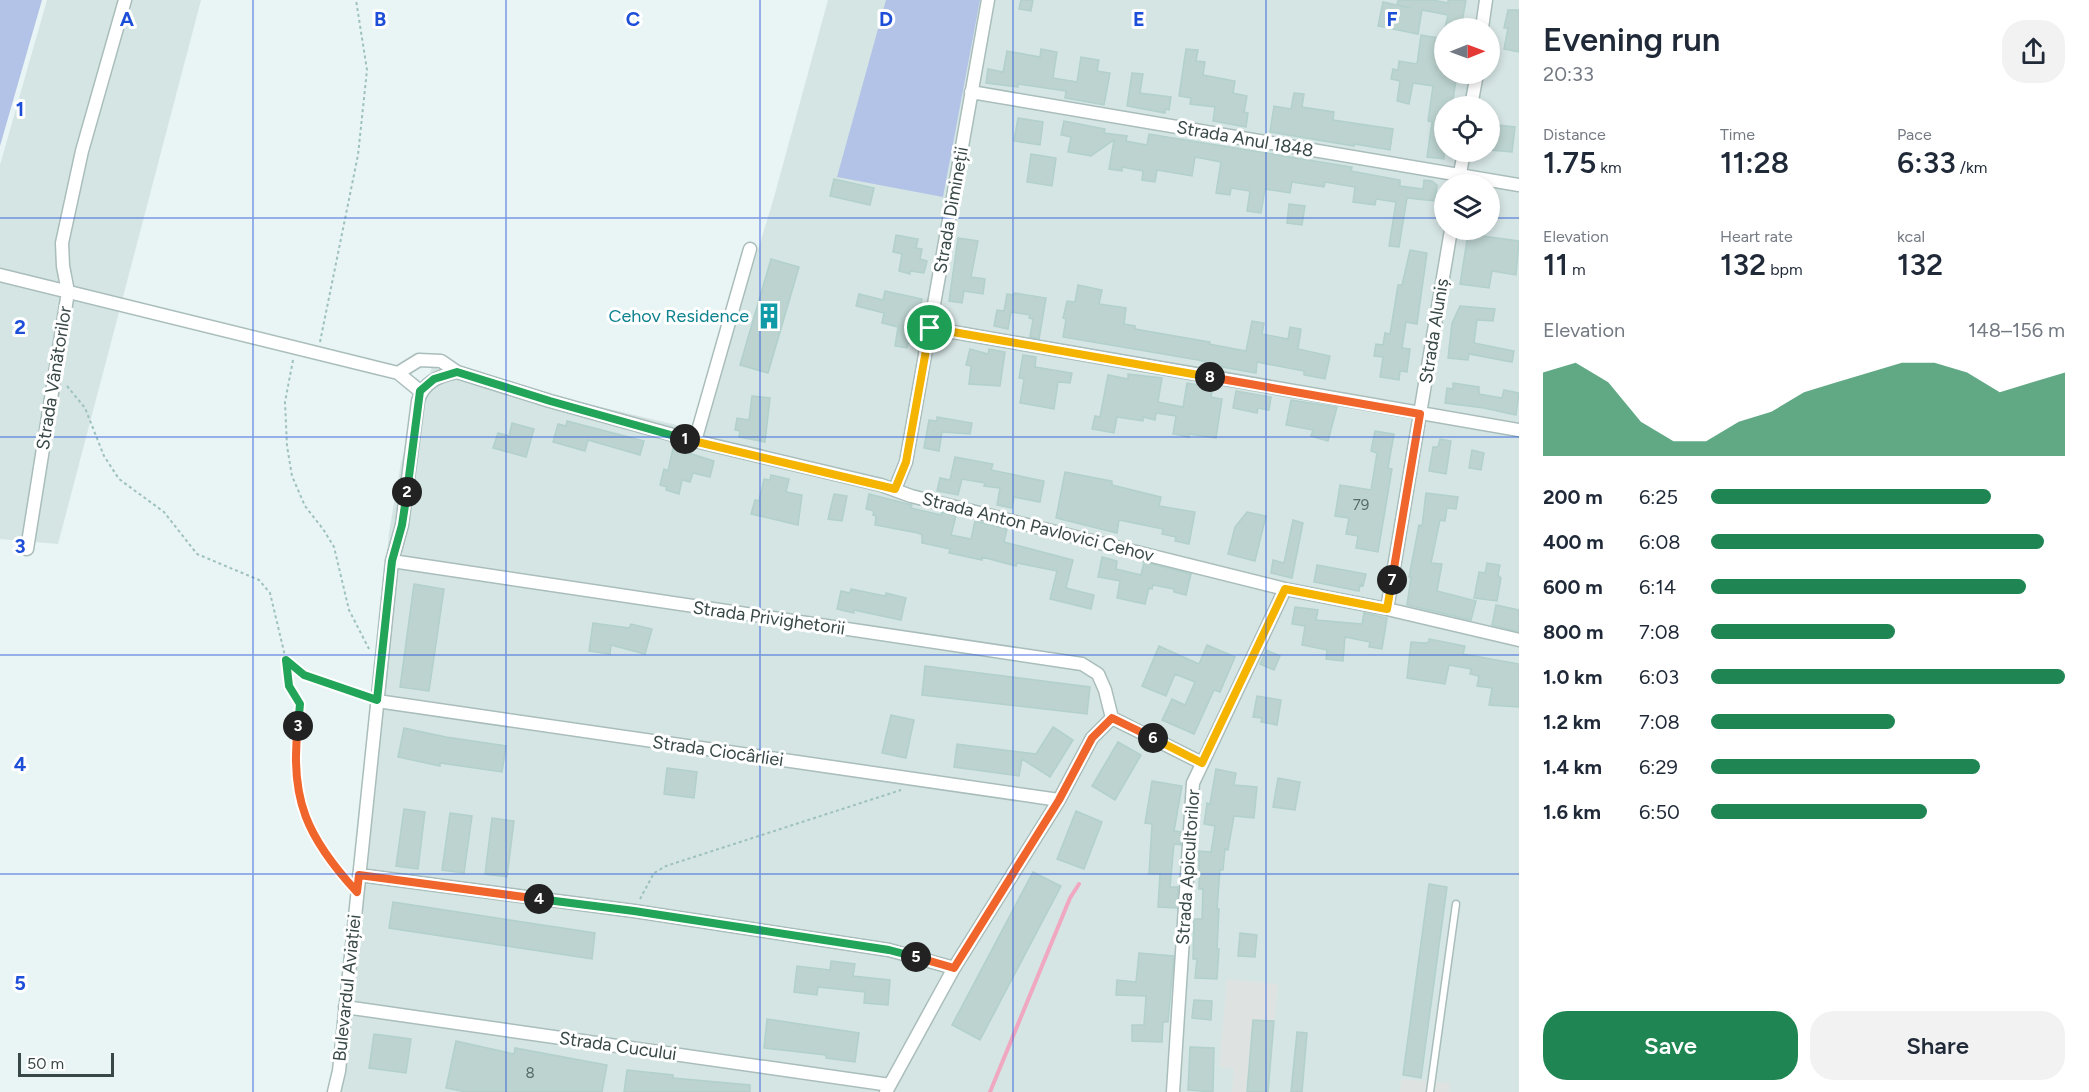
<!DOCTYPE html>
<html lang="en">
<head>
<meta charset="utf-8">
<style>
	body { margin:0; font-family:Figtree,sans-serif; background:#f2f2f3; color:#1f2937; height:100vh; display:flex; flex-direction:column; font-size:22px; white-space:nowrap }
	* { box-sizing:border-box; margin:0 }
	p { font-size:20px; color:#747a83 }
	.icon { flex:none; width:33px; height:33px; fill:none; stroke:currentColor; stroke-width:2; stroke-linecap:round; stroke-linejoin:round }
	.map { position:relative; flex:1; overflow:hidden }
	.panel { display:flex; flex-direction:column; background:#fff; width:570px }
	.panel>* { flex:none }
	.needle { width:39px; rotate:89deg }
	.buttons { position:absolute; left:1434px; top:18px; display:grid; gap:12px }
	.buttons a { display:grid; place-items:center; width:66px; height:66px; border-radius:50%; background:#fff; box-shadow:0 3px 9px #0003; font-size:30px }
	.scale { position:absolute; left:18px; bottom:15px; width:96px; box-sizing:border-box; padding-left:6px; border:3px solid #384846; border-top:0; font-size:16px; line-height:21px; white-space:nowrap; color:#384846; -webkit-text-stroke:4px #fff; paint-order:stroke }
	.pin { position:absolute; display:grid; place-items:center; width:51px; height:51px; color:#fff; margin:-26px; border:3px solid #fff; border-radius:50%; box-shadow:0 2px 6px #0007 }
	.km { position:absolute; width:30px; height:30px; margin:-15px; border-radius:50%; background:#222; color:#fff; font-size:16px; line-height:30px; text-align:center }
	.round { display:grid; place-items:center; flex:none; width:63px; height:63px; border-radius:24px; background:#f2f2f3 }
	.head { display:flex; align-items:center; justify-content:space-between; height:102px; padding:0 24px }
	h1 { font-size:33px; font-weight:600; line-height:45px }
	.figures { display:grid; grid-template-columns:repeat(3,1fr); gap:9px; height:102px; padding:6px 24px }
	.figures div { display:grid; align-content:center }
	.figures b { font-size:30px; font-weight:600 }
	.figures small { font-size:16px; font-weight:400 }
	.figures p { font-size:16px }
	.chart { height:168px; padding:12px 24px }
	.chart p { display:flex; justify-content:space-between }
	.chart svg { width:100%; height:108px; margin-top:6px; fill:#1f8552; opacity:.7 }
	.cta { display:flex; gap:12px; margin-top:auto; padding:12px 24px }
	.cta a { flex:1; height:69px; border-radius:24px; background:#1f8552; color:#fff; font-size:24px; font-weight:600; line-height:69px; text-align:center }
	.cta a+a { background:#f2f2f3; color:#1f2937 }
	ul { padding:0 24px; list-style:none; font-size:20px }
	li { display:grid; grid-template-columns:96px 72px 1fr; align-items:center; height:45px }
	li i { height:15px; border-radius:8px; background:#1f8552 }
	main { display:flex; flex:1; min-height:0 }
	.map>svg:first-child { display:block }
	.residential { fill:#d5e5e4; fill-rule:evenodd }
	.green { fill:#b3c3e7 }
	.parking { fill:#dee3e2 }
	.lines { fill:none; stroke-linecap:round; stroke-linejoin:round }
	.stream { stroke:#efa8c0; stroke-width:4 }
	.building { fill:#bcd3cf; stroke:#b2d0cc; stroke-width:1.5 }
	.lane-casing { stroke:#a9bdbb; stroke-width:9 }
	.street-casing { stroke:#a9bdbb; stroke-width:15 }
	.path { stroke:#9dc1bd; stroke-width:2; stroke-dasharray:3 3; stroke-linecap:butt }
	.lane { stroke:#fff; stroke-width:6 }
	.street { stroke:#fff; stroke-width:12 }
	.split-1-casing { stroke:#fff; stroke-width:12 }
	.split-2-casing { stroke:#fff; stroke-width:12 }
	.split-3-casing { stroke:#fff; stroke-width:12 }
	.split-4-casing { stroke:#fff; stroke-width:12 }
	.split-5-casing { stroke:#fff; stroke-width:12 }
	.split-6-casing { stroke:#fff; stroke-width:12 }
	.split-7-casing { stroke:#fff; stroke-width:12 }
	.split-8-casing { stroke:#fff; stroke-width:12 }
	.split-9-casing { stroke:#fff; stroke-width:12 }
	.split-1 { stroke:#f5b400; stroke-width:8 }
	.split-2 { stroke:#22a559; stroke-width:8 }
	.split-3 { stroke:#22a559; stroke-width:8 }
	.split-4 { stroke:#f0652b; stroke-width:8 }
	.split-5 { stroke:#22a559; stroke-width:8 }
	.split-6 { stroke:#f0652b; stroke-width:8 }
	.split-7 { stroke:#f5b400; stroke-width:8 }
	.split-8 { stroke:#f0652b; stroke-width:8 }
	.split-9 { stroke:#f5b400; stroke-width:8 }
	.grid { fill:none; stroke:#1d4ed8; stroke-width:1.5; stroke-opacity:0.55 }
	.labels { text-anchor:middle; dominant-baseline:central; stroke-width:6; stroke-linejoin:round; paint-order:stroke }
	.number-label { font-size:15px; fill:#596b68 }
	.street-label { font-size:18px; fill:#384846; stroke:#fff }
	.culture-label { font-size:18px; fill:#0d838f; stroke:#fff; text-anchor:end }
	.grid-label { font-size:20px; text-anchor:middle; font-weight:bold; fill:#1d4ed8; stroke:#fff; stroke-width:6; stroke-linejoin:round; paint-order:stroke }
</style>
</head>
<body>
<main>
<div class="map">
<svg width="1519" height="1092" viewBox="0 0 1519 1092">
	<rect width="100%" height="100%" fill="#e9f4f4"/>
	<path class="residential" d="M47,0H201L58,544L0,539V165Z
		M828,0H1519V1092H337L389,533L401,462L432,367L702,431L773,201ZM1444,28H1490V74H1444ZM1444,106H1490V152H1444ZM1444,184H1490V230H1444Z"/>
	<path class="green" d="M0,0H42L0,146Z
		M886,0H980L943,197L837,177Z"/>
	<path class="parking" d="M1227,979L1278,984L1274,1021L1253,1020L1247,1092H1232L1234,1068L1219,1067Z
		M1401,1079L1450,1083L1449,1092H1400Z"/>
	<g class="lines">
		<path class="stream" d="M990,1092L1070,898L1079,884"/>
	</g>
	<path class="building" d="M1021,0H1033L1031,11L1019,9Z
		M1398,0H1433L1448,3V0H1466L1461,28H1445L1448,15L1422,10L1418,34L1378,26L1383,2L1410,8L1397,5Z
		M1508,10H1519V52L1504,49L1508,28H1504Z
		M1421,35L1444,39V74H1457L1452,106H1444V159L1427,157L1432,122L1428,121L1433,86L1413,83L1409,104L1397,101L1400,81L1391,79L1393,69L1398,70L1399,61L1417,64Z
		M1041,49L1057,52L1053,78L1077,82L1081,57L1099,60L1097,71L1110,73L1104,105L1065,98L1066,91L1018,84V87L986,83L988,69L1003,72L1007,51L1040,57Z
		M1186,49L1198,50L1196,61L1205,62L1203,75L1235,81L1233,93L1247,96L1244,112L1248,113L1246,127L1213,121L1215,107L1190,104L1191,98L1179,96Z
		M1132,73L1143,74L1140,93L1171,97L1169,110L1165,109V113L1127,106Z
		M1294,93L1304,94L1302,107L1334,112L1333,120L1393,129L1390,150L1354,144V146L1270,132L1274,106L1291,109Z
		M1018,118L1043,122L1040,145L1014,141Z
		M1064,121L1105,129L1104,133L1127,136L1126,141L1147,145L1149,134L1352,167L1351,171L1400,180V186L1423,189L1424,180L1432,181L1437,185L1435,201L1407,198L1399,247L1389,246L1396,202L1376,199L1375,205L1353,202L1355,187L1325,182L1324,187L1292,182L1290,193L1265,189L1261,213L1247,211L1250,191L1231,188L1230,195L1216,193L1221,162L1195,157L1192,176L1157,170L1155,182L1142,180L1143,171L1122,167V171L1109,169L1114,140L1091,156L1068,152L1071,137L1061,135Z
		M1498,125L1515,127L1512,152L1490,150L1491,130L1498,131Z
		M1031,154L1056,158L1052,186L1027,182Z
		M834,179L874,188L870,205L830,196Z
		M1289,204L1305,206L1302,225L1287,223Z
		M1468,234L1519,241L1516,275L1492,271L1489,288L1460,284Z
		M896,235L918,239L916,248L922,249L920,259L927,261L924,273L910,271V274L899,271L902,254L893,252Z
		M958,238L978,241L971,277L985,279L983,294L964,291L962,303L949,301Z
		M1410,250L1427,253L1417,324L1406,322L1402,348L1410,349L1407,372L1400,371L1399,380L1380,377L1383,357L1374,356L1376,344L1383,345L1385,333L1390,334L1398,285H1402Z
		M771,259L799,267L768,373L740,365Z
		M1078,285L1102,290L1099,304L1126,308L1124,324L1135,326V329L1210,342L1209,344L1246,351L1252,321L1264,323L1262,334L1288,339L1290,327L1301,329L1298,349L1330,356L1325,379L1304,375V371L1257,362L1256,373L1206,364V362L1198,360L1063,337L1066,319L1063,318L1067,301L1075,302Z
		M885,291L922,299L912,344L908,343L907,348L895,346L898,327L882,323L884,313L856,306L859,294L883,300Z
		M1014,293L1046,298L1039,339L1030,337L1033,319L1029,318L1030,315L1011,312L1008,329L994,326L997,310L1004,311L1007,294L1014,295Z
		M1460,306L1495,309L1493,321L1477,320L1474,343L1514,351L1512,362L1469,354L1468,360L1448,358L1452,323Z
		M970,349L988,354L989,349L1005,352L1000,386L969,384L971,366L966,365Z
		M1023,355L1036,357L1035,367L1072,373L1070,383L1058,382L1054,409L1020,403L1024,379L1019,378Z
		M1128,374L1162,378L1158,402L1183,407L1187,383L1213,387L1211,397L1222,399L1216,438L1189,434V437L1173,434L1176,416L1156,413L1155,420L1143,417V421L1117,417L1114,433L1092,429L1095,416L1100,417L1108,375L1128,379Z
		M1453,383L1479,387V394L1502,398L1504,390L1519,393L1516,415L1484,408L1445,403L1447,388L1453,389Z
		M1236,391L1271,397L1269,410L1258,408L1257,413L1233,408Z
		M752,396L770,398L765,442L739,437L740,431L735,430L737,418L749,420Z
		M1291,400L1337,407L1328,441L1311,436L1313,430L1286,425Z
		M937,417L972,423L970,434L942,432L939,451L924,448L929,420L937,421Z
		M567,421L644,441L640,455L588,440L585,451L553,442L558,424L566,426Z
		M512,423L534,429L526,457L493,448L498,433L509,436Z
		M1375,431L1394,434L1388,468L1392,469L1378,552L1356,548L1358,536L1346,534L1349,518L1335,516L1340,485L1371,490L1377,453L1371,451Z
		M1440,439L1451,441L1446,474L1429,471L1433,447H1438Z
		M673,448L714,461L710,477L693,473L690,482L682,480L679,494L666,490L667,487L660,485L664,469L668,471Z
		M1472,450L1484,453L1481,470L1469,468Z
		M955,457L993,464L991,470L1044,481L1040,502L1014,497L1012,508L997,505L1000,488L984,486L985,483L962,479L958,495L937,491L940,478L950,480Z
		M1065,472L1112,481V485L1161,497L1159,506L1195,512L1189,544L1175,541L1176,537L1162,534L1163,529L1119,520L1117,533L1056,518Z
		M771,475L789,479L786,492L802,495L798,525L751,514L755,500L759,501L764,479L770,480Z
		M1426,493L1458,497L1456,509L1447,508L1445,521L1440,520L1431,563L1442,564L1437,591L1476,601L1471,620L1407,605L1411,577H1409L1419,525L1422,526Z
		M834,494L847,496L842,521L828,519Z
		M869,494L912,505L911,508L941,515L942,512L956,516L951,535L971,539L975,521L1007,529L1004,542L1073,560L1066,588L1094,595L1091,609L1050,599L1057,571L1017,563L1016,566L982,557V560L949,553L950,549L922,543V535L918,533L875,525L876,516L873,515L874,511L866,509Z
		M1247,512L1266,516L1255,561L1228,554L1235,527Z
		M1293,520L1303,523L1292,578L1271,573L1273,560L1284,563Z
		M1102,557L1117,561L1116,569L1141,575L1144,562L1191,574L1186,595L1174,592V589L1153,585L1152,589L1149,588L1145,604L1117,598L1120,581L1098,577Z
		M1487,563L1500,565L1498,575L1501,578L1497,601L1474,598L1479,572L1485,573Z
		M1317,565L1366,574L1363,586L1360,585L1359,591L1314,582Z
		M414,584L444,589L429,691L400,687Z
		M851,589L880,595L886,596V593L906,598L901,620L863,612L854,610V613L837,609L841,591L850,593Z
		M1496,605L1519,610V632L1492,625Z
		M1295,607L1318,610L1316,620L1362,624L1364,613L1387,618L1382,649L1369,647L1370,642L1345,637L1343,661L1326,659L1327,650L1302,645L1305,626L1292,624Z
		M593,623L629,628L631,624L652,629L645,654L611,645L610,654L589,651Z
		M1429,639L1465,646L1463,654L1519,664V707L1489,705L1492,688L1477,686L1479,676L1470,674L1471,669L1449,665L1445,684L1407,678L1411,642L1425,643L1429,642Z
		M1207,645L1235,657L1220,692L1214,690L1194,734L1162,720L1172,699L1185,705L1195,682L1175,674L1166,696L1142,686L1159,646L1199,664Z
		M1266,650L1280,656L1274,670L1260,664Z
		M925,666L1090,687L1087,714L922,695Z
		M1257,696L1281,700L1277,725L1261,722L1262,718L1253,717Z
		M891,715L914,720L906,758L882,753Z
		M1053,727L1073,740L1050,777L1022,759L1019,776L954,767L957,744L1036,754Z
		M404,728L446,737L506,746L502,772L440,763V766L398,757Z
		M1118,742L1141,755L1115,800L1092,786Z
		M667,768L697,772L694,798L664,794Z
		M1216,769L1236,773L1234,785L1257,787L1254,818L1234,816L1228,850L1225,849L1223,870H1220L1217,909H1219L1217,949H1219L1217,979L1195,978L1197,959H1193L1194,919H1202L1203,889H1199V851L1211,852L1215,826L1204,824L1207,803L1210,804Z
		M1278,778L1300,782L1295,810L1273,807Z
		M1152,781L1182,786L1174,831L1182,832L1181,845L1174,844L1170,887H1178L1177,908L1158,907L1160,874H1149L1152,824L1145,823Z
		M404,809L425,812L418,869L396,866Z
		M1076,811L1102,822L1084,869L1057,859Z
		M450,813L472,816L464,873L442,870Z
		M492,818L514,821L507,877L485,874Z
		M1033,872L1061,886L980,1040L952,1025Z
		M1429,884L1447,887L1421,1078L1403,1075Z
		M393,902L595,933L592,959L389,928Z
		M1240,933L1257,935L1255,957L1238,956Z
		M1139,953L1174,956L1168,1022H1163L1162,1042L1132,1041V1025H1144L1146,996L1116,995L1117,980L1136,982Z
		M831,961L855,964L853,976L890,980L888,1005L864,1003L865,992L818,987L817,995L794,992L797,966L830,970Z
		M1194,1000L1212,1001L1211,1020L1192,1018Z
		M767,1019L859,1033L855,1062L826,1058V1055L764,1048Z
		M1253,1020L1274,1021L1268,1092H1247Z
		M1297,1032L1307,1033L1302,1092H1291Z
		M374,1034L411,1039L406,1073L369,1068Z
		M456,1041L514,1054L515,1048L607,1065L602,1092H466L446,1088Z
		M1190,1047L1214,1048L1213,1092L1188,1090Z
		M627,1070L673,1075V1078L750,1085V1092H624Z"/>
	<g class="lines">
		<g class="lane-casing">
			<path id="lane" d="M1430,1092L1456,904"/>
		</g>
		<g class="street-casing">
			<path id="street" d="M1482,28L1486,0
				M971,92L1519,185
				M1471,106L1477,74
				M1458,184L1464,152
				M0,275L398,373L420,391
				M930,328L1519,430
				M398,373L419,360L441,361L457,372L550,401L695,441L881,485L911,496L1285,589L1387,609L1519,640
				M695,441L750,249
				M895,489L906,462L988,0
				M27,549L68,292L63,266L62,243L82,151L125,0
				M392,561L1082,664L1098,674L1105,690L1112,718
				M1387,609L1451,230
				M377,701L1059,800
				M359,875L634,911L889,950L954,968
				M345,1007L890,1085
				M334,1092L339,1071L392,561L402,525L418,401C423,382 439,376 457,372
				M886,1092L954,968L1059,800L1092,738L1112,718L1202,763
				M1173,1092L1193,783L1285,589"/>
		</g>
		<path class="path" d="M320,342L358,155L367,70L356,0
			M293,360L285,402L287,446L292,476L305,506L323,529L334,547L349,610L369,649
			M67,386L85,408L104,456L119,479L164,512L197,554L259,580L270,593L286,660L288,682L300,704L296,748V781L306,819L315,839L330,861L347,881
			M286,660L304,675L367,697
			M640,899L654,873L666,866L901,790"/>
		<use href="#lane" class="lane"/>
		<use href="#street" class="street"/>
	</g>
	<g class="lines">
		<g class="split-1-casing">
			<path id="split-1" d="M685,439L895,489L906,462L930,328"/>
		</g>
		<g class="split-2-casing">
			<path id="split-2" d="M407,492L420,391L434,379L457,372L550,401L685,439"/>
		</g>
		<g class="split-3-casing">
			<path id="split-3" d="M298,726L300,704L289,686L286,660L304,675L377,700L392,561L402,525L407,492"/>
		</g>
		<g class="split-4-casing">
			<path id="split-4" d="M298,726C289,799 308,839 357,892L359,875L539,899"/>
		</g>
		<g class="split-5-casing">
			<path id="split-5" d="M539,899L634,911L889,950L916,957"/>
		</g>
		<g class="split-6-casing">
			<path id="split-6" d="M916,957L954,968L1059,800L1092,738L1112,718L1153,738"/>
		</g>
		<g class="split-7-casing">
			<path id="split-7" d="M1153,738L1202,763L1285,589L1387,609L1392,580"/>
		</g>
		<g class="split-8-casing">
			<path id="split-8" d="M1210,377L1420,414L1392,580"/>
		</g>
		<g class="split-9-casing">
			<path id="split-9" d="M930,328L1210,377"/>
		</g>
		<use href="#split-1" class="split-1"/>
		<use href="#split-2" class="split-2"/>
		<use href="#split-3" class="split-3"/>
		<use href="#split-4" class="split-4"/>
		<use href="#split-5" class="split-5"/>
		<use href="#split-6" class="split-6"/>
		<use href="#split-7" class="split-7"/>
		<use href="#split-8" class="split-8"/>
		<use href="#split-9" class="split-9"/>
	</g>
	<path class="grid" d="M253,0V1092M506,0V1092M760,0V1092M1013,0V1092M1266,0V1092M0,218H1444M1490,218H1519M0,437H1519M0,655H1519M0,874H1519"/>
	<defs>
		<g id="building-bare" transform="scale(2.07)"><path d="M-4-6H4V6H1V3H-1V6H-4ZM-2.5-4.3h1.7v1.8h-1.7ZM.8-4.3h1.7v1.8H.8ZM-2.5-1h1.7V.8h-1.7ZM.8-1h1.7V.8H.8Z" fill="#0f9aa8" stroke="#fff" stroke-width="2.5" paint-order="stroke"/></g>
	</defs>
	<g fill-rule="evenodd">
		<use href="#building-bare" x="769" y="316"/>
	</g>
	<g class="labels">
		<g class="number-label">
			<text x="1361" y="505">79</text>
			<text x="530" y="1073">8</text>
		</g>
		<g class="street-label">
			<text transform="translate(1245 139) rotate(10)">Strada Anul 1848</text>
			<text transform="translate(951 210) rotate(-80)">Strada Dimineții</text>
			<text transform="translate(1434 331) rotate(-81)">Strada Aluniș</text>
			<text transform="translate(54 378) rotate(-81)">Strada Vânătorilor</text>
			<text transform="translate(1038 527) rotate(14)">Strada Anton Pavlovici Cehov</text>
			<text transform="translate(769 618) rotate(8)">Strada Privighetorii</text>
			<text transform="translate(718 751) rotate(8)">Strada Ciocârliei</text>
			<text transform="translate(1188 867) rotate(-86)">Strada Apicultorilor</text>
			<text transform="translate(347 988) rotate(-84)">Bulevardul Aviației</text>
			<text transform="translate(618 1046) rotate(8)">Strada Cucului</text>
		</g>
		<g class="culture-label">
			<text x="749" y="316">Cehov Residence</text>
		</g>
	</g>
	<g class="grid-label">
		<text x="127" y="26">A</text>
		<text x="380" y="26">B</text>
		<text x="633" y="26">C</text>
		<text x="886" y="26">D</text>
		<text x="1139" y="26">E</text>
		<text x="1392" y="26">F</text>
		<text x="20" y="116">1</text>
		<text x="20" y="334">2</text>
		<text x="20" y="553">3</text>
		<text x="20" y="771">4</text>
		<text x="20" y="990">5</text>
	</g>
</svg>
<div class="buttons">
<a><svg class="needle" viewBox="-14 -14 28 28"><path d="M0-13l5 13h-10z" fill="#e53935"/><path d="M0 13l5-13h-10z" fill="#747a83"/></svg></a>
<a><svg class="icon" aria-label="locate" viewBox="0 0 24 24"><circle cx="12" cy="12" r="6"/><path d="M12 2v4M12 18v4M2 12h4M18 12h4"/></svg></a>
<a><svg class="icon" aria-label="layers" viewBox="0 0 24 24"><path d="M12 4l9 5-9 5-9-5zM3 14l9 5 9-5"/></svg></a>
</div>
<div class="scale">50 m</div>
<div class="pin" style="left:930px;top:328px;background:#1e9e55"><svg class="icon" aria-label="arrive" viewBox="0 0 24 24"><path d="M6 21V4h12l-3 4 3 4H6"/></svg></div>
<b class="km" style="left:685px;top:439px">1</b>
<b class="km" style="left:407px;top:492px">2</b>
<b class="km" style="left:298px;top:726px">3</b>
<b class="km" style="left:539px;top:899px">4</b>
<b class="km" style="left:916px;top:957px">5</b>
<b class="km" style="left:1153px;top:738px">6</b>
<b class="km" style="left:1392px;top:580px">7</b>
<b class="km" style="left:1210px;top:377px">8</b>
</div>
<section class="panel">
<div class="head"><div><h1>Evening run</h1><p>20:33</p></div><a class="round"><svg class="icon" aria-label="share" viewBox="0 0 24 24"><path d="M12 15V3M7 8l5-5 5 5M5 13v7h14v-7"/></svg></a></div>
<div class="figures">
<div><p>Distance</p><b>1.75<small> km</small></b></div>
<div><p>Time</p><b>11:28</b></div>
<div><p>Pace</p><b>6:33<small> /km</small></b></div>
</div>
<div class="figures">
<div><p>Elevation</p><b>11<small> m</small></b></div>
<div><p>Heart rate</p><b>132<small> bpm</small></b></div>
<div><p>kcal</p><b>132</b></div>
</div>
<div class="chart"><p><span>Elevation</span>148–156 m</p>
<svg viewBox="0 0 160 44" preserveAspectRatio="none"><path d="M0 44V10L10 6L20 14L30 30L40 38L50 38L60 30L70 26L80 18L90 14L100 10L110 6L120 6L130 10L140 18L150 14L160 10V44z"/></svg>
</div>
<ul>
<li><b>200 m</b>6:25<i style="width:79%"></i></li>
<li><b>400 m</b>6:08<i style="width:94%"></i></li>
<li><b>600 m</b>6:14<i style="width:89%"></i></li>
<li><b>800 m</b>7:08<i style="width:52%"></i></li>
<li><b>1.0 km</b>6:03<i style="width:100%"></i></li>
<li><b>1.2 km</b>7:08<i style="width:52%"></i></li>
<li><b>1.4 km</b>6:29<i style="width:76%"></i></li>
<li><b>1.6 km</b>6:50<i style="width:61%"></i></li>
</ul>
<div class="cta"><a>Save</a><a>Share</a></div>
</section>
</main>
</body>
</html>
